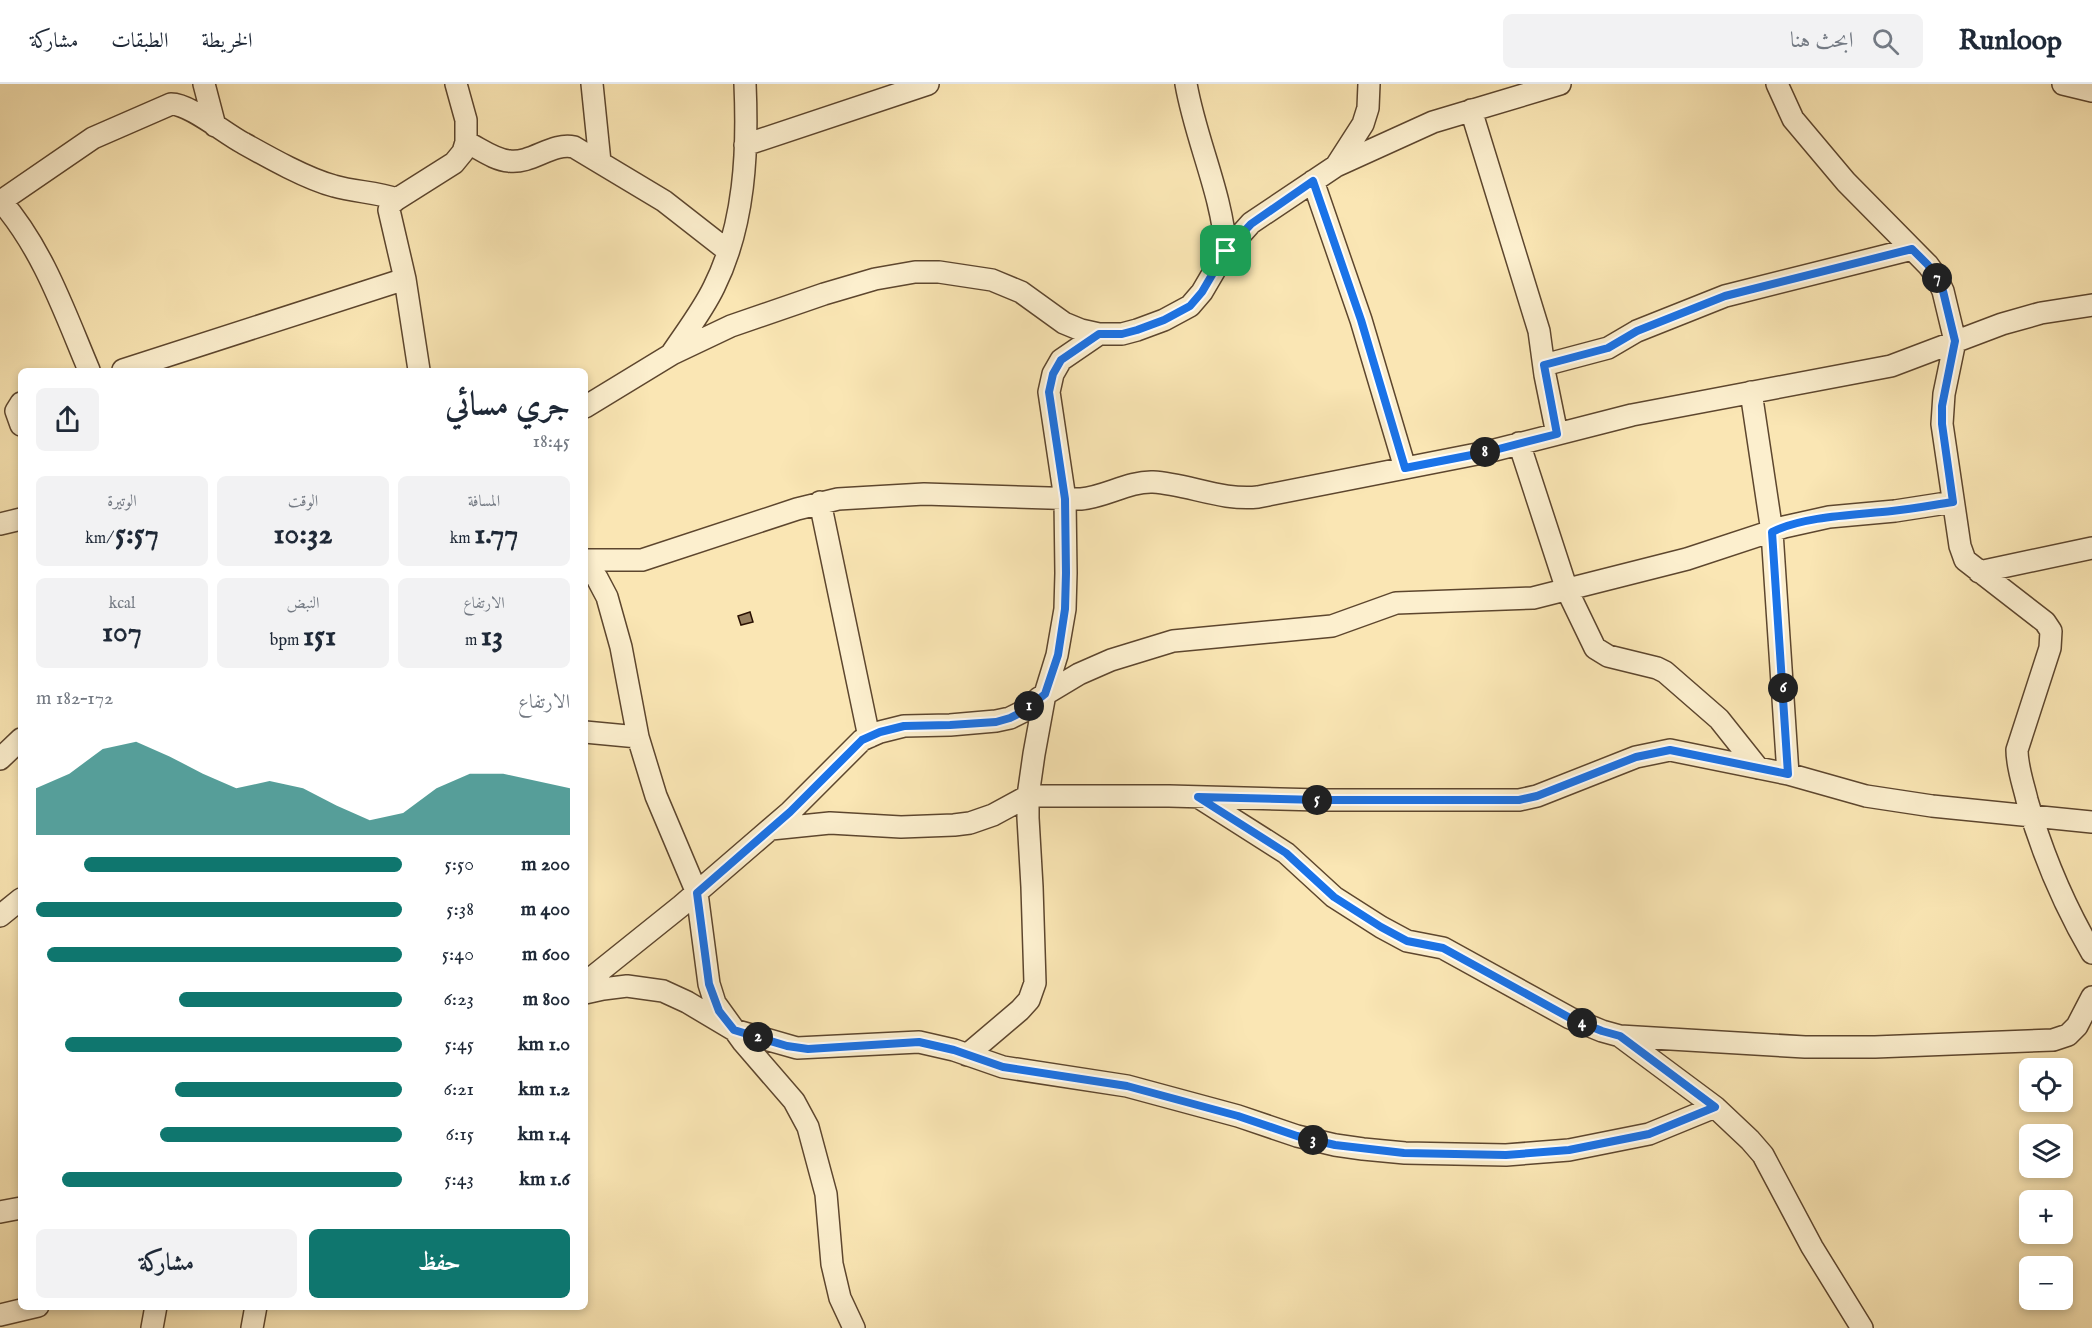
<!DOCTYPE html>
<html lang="ar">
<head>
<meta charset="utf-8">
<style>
	body { margin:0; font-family:"IM FELL English",Amiri,serif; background:#f2f2f3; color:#1f2937; direction:rtl; height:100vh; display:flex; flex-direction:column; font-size:22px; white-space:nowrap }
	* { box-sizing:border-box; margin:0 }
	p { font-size:20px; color:#747a83 }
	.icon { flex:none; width:33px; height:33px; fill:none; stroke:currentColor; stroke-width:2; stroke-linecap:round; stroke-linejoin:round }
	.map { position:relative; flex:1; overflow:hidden; direction:ltr }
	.sheet { position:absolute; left:18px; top:284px; width:570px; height:942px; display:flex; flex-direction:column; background:#fff; border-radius:9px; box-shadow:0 3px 9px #0003; direction:rtl }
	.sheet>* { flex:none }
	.fabs { position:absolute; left:2019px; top:974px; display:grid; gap:12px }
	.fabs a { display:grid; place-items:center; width:54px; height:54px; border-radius:9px; background:#fff; box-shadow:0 3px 9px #0003; font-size:30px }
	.pin { position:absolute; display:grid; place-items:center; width:51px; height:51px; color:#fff; margin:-26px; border-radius:12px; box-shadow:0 3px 9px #0006 }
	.km { position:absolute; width:30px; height:30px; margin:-15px; border-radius:50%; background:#222; color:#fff; font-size:16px; line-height:30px; text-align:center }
	.round { display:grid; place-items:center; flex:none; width:63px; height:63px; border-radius:9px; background:#f2f2f3 }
	.headline { display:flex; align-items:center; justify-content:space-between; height:102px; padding:0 18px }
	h1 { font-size:33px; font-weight:700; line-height:45px }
	.figures { display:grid; grid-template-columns:repeat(3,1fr); gap:9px; height:102px; padding:6px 18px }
	.figures div { display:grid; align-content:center; border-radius:9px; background:#f2f2f3; text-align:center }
	.figures b { font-size:30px; font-weight:700 }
	.figures small { font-size:16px; font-weight:400 }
	.figures p { font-size:16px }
	.chart { height:168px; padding:12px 18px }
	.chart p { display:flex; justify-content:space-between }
	.chart svg { width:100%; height:108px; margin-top:6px; fill:#0f766e; opacity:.7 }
	.action { display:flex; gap:12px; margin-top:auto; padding:12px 18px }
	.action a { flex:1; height:69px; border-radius:9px; background:#0f766e; color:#fff; font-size:24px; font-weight:700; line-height:69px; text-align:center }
	.action a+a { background:#f2f2f3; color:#1f2937 }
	ul { padding:0 18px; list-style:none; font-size:20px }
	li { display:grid; grid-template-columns:96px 72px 1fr; align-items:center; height:45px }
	li i { height:15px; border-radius:8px; background:#0f766e }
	header { display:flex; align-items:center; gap:36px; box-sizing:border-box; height:84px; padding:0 30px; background:#fff; border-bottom:2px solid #e0e1e3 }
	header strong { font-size:28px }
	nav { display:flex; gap:33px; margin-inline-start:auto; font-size:21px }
	.search { width:420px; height:54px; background:#f2f2f3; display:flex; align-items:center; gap:15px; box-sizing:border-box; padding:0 21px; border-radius:9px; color:#747a83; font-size:22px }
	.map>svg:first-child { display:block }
	.building { fill:#967f5f; stroke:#291002; stroke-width:1.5 }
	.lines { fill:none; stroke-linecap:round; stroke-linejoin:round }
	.street-casing { stroke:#5d462e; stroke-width:24 }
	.street { stroke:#fcefce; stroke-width:21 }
	.route-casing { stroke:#fff; stroke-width:12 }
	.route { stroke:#1a73e8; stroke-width:8 }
</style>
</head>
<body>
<header>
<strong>Runloop</strong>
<div class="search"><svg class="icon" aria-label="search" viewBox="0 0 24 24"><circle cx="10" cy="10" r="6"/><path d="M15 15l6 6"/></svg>ابحث هنا</div>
<nav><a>الخريطة</a><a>الطبقات</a><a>مشاركة</a></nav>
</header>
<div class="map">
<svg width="2092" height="1244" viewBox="0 0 2092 1244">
	<rect width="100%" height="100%" fill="#fae6b4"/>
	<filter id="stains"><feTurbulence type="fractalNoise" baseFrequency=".00333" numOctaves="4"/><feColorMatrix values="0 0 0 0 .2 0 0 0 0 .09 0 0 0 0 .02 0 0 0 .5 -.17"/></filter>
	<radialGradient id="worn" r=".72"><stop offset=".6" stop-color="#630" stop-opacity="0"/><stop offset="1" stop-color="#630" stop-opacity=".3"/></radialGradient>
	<path class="building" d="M750,528L753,538L741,541L738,532Z"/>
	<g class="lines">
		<g class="street-casing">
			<path id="street" d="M204,0L215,42
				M592,0L600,78
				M1186,0C1196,57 1222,109 1226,167
				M1777,0L1793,35L1846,98L1928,181L1936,192L1943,207L1955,257L1944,310L1942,340L1960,462L1965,476L2045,538L2051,547L2050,564L2017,666C2017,683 2023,699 2027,716C2042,769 2064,821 2092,869
				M2063,0L2092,7
				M1471,26L1539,247L1545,291L1557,350
				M466,58C479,64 494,76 509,77C532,80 552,58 574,63L664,117L728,167
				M745,61L928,0
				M1336,82L1363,40L1368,24L1369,0
				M1313,97L1361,236L1405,384
				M0,116C43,165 64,227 89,286
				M1,117L93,54L171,20C190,20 224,49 243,59C268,73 307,95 334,102C355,108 376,108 397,115
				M672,269C686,248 703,226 714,203C745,141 748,67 745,0
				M1544,281L1608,264L1637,247L1725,212L1912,165
				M123,286L405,195
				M419,286L405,195L389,126L391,120L397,115L454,79L463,68L466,58V36L456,0
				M1751,308L1772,448L1788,690
				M21,319L16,327L21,341
				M585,323L672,270L731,242L824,210L875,195L915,188H939L992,196L1021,208L1064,239L1081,246L1099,250H1122L1137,246L1164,236L1190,222L1202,208L1226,167L1251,139L1336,82L1433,38L1560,0
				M1519,359L1567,506L1595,564L1608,572L1657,584L1665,588L1719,635L1758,684
				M820,418L869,653
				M0,440L21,435
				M585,476H642L797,425L838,415L924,410L1081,415C1105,413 1129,397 1153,398C1188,400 1222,417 1258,413L1487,368L1632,331L1891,282L2002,240L2041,229L2092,221
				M585,483L597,494L607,513L621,563L638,653L656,712L697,809L709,900L715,919L743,958L794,1017L808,1043L826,1110L832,1180L840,1214L854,1244
				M1979,488L2092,464
				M585,648L638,653
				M0,675L21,655
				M1198,713L1286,769L1334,813L1381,843L1407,857L1443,864L1570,934L1602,947L1620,952L1805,963H1875L2053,956L2068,951L2077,942L2092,913
				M771,745L830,739L901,743L954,741L970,739L993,731L1028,712H1169L1320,716H1519L1537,712L1636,673L1670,666L1788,690L1866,712L1932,722L2092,738
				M0,832L21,815
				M585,899L681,822L754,759L790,728L862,656L880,648L904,642L950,641L996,637L1010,634L1024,627L1039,614L1079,590L1111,576L1173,557L1332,542L1396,519L1533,514L1687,475L1784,443L1829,433L1895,427L1953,418
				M585,909L603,905L627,902L663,907L687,918L734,946L797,964L919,958L954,966L1003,983L1127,1002L1238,1032L1297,1052L1335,1061L1363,1065L1405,1069L1506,1071L1569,1066L1649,1050L1715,1023
				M1621,953L1715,1023L1750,1056L1763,1071L1812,1163L1862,1244
				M967,971L1020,926L1029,916L1035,899L1032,803L1028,734V712L1034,670L1045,610L1057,571L1065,525L1066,489L1065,415L1049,308L1053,290L1061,276L1099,250
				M0,1128L21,1124
				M0,1231L38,1222
				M152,1244L156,1222
				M252,1244L256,1222"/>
		</g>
		<use href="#street" class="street"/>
	</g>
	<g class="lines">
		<g class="route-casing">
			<path id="route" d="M1313,97L1361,236L1405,384L1487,368L1557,350L1544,281L1608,264L1637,247L1725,212L1912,165L1928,181L1943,207L1955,257L1942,322V340L1953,418C1933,421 1913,425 1892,427C1856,431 1804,432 1772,448L1788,690L1670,666L1636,673L1537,712L1519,716H1320L1198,713L1286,769L1334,813L1381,843L1407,857L1443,864L1570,934L1602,947L1620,952L1715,1023L1649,1050L1569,1066L1506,1071L1404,1069L1335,1061L1297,1052L1238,1032L1127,1002L1003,983L954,966L919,958L808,965L787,962L734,946L719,927L709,900L697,809L790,728L862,656L880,648L904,642L950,641L996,638L1010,634L1024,627L1045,610L1058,571L1065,525L1066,489L1065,415L1049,308L1053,290L1061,276L1099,250H1122L1137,246L1164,236L1190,222L1202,208L1226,167L1251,140Z"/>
		</g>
		<use href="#route" class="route"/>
	</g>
	<rect width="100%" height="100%" filter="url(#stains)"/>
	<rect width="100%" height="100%" fill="url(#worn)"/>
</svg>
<div class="fabs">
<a><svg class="icon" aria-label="locate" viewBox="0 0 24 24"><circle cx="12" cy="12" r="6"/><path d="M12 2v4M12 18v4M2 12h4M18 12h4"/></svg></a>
<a><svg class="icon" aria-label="layers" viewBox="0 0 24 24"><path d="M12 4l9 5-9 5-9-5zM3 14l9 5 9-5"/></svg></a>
<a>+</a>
<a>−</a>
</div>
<div class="pin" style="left:1226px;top:167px;background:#1e9e55"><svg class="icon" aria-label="arrive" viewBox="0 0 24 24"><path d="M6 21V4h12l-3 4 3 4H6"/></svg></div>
<b class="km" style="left:1029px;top:622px">1</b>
<b class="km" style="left:758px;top:953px">2</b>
<b class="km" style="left:1313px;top:1056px">3</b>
<b class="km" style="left:1582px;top:939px">4</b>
<b class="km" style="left:1317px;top:716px">5</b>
<b class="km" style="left:1783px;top:604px">6</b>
<b class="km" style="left:1937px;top:194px">7</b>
<b class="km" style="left:1485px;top:368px">8</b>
<section class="sheet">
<div class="headline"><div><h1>جري مسائي</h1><p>18:45</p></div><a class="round"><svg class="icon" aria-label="share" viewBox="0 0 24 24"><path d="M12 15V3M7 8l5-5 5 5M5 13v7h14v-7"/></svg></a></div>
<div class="figures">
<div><p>المسافة</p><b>1.77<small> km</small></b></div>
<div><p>الوقت</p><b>10:32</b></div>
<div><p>الوتيرة</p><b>5:57<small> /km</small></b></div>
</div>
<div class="figures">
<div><p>الارتفاع</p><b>13<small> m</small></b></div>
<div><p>النبض</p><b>151<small> bpm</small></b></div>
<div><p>kcal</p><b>107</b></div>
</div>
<div class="chart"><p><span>الارتفاع</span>172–182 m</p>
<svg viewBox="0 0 160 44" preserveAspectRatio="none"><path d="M0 44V25L10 19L20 9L30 6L40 12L50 19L60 25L70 22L80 25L90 32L100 38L110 35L120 25L130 19L140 19L150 22L160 25V44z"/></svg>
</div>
<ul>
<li><b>200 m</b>5:50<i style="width:87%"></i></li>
<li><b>400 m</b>5:38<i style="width:100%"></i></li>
<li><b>600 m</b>5:40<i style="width:97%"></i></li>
<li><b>800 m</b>6:23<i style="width:61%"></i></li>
<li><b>1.0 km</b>5:45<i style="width:92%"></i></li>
<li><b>1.2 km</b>6:21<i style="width:62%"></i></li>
<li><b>1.4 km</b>6:15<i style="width:66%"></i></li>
<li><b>1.6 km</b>5:43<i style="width:93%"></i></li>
</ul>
<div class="action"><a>حفظ</a><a>مشاركة</a></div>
</section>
</div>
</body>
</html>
